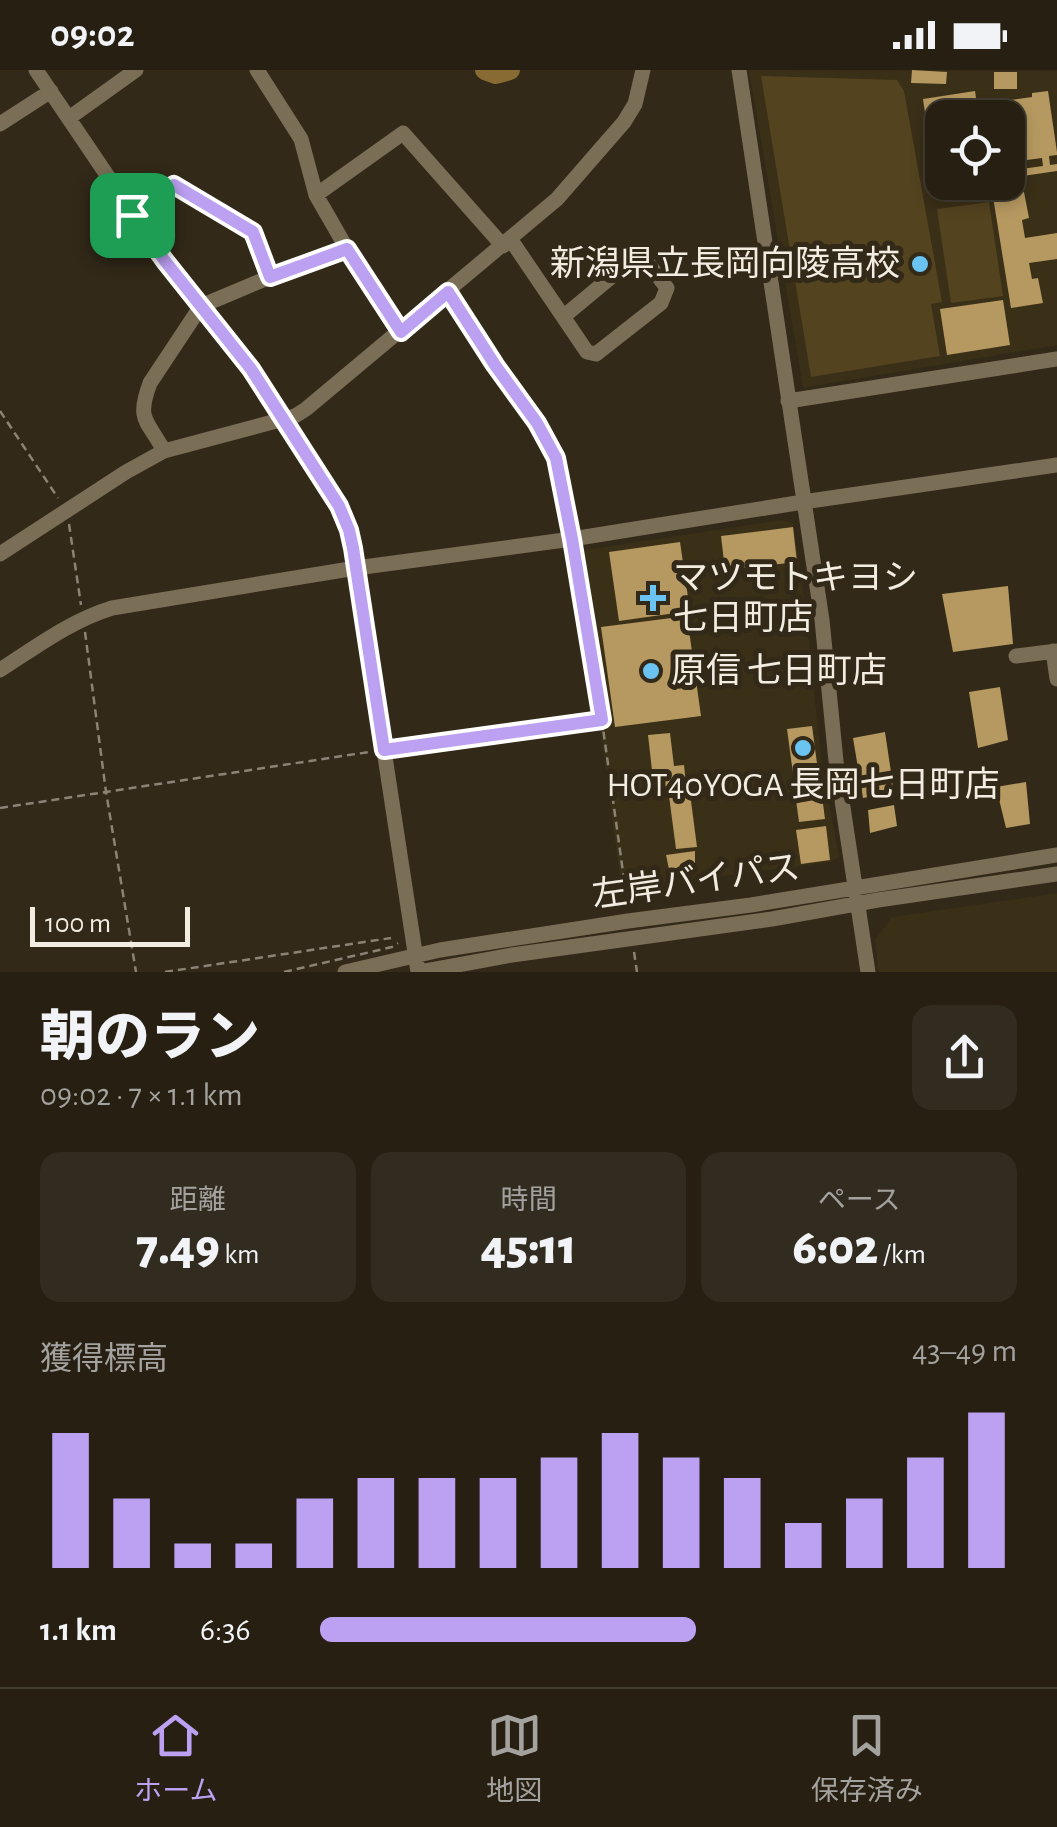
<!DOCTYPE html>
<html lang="ja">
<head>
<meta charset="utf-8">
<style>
	body { margin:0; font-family:"Alegreya Sans","Noto Sans JP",sans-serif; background:#322c20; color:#f1f3f6; height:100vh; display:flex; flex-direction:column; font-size:38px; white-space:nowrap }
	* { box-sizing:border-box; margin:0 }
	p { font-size:32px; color:#a4a29f }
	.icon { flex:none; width:55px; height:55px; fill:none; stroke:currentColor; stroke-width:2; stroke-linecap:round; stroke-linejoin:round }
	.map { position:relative; height:902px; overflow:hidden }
	.sheet { display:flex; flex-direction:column; background:#261f12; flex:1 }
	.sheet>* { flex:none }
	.buttons { position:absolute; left:925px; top:30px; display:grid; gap:20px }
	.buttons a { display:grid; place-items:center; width:100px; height:100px; border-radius:20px; background:#261f12; box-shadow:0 5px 15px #0003,0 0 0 2px #423d32; font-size:50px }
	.scale { position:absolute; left:30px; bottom:25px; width:160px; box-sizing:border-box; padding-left:10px; border:5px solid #f2ece1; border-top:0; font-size:28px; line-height:35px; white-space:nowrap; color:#f2ece1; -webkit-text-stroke:8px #322918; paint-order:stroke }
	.pin { position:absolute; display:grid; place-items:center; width:85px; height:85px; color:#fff; margin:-42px; border-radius:20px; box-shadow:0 5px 15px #0006 }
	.round { display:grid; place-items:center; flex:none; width:105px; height:105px; border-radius:20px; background:#322c20 }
	.head { display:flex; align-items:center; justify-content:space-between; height:170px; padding:0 40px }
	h1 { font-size:55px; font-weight:800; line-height:75px }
	.metrics { display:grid; grid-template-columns:repeat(3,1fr); gap:15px; height:170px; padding:10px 40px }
	.metrics div { display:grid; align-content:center; border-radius:20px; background:#322c20; text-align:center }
	.metrics b { font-size:50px; font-weight:800 }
	.metrics small { font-size:28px; font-weight:400 }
	.metrics p { font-size:28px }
	.chart { height:280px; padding:20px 40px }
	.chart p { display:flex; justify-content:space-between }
	.chart svg { width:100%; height:180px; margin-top:10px; stroke:#bca0f2; stroke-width:6 }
	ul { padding:0 40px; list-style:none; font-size:32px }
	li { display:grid; grid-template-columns:160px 120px 1fr; align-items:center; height:75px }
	li i { height:25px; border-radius:12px; background:#bca0f2 }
	.status { display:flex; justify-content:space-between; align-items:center; height:70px; padding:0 50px; background:#261f12; direction:ltr }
	.status svg { height:28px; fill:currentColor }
	.menu { display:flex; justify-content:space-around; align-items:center; height:140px; border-top:2px solid #423d32; background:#261f12; font-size:28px; color:#a4a29f }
	.menu a { display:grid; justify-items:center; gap:5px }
	.menu .current { color:#bca0f2 }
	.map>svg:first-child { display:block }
	.built { fill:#3a2f17; fill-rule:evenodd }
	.green { fill:#54431f }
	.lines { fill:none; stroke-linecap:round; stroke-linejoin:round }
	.river { stroke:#876b32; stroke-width:20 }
	.building { fill:#b69960 }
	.path { stroke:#8b8375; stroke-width:2.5; stroke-dasharray:8 5; stroke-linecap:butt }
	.minor { stroke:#7a6e57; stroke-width:15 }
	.route-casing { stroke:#fff; stroke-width:20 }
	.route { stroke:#bca0f2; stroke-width:12 }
	.poi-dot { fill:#6bc3f2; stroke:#322918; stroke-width:4 }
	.labels { text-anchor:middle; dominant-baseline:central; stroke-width:10; stroke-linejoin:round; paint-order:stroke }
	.poi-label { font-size:35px; fill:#f2ece1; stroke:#322918; text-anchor:start }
	.street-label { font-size:35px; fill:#f2ece1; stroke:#322918 }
</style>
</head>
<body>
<div class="status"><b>09:02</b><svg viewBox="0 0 49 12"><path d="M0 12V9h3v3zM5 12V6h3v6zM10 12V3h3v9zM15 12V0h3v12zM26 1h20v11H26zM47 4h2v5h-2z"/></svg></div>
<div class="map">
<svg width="1057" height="902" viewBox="0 0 1057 902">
	<rect width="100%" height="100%" fill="#322918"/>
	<path class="built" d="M749,0L1057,1V275L803,318ZM942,48H1008V112H942Z
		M782,450L793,453L805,534L821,687L839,787L830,792L678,812L628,822L621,816L577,481Z
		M1057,823V902H879L875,870L892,847Z"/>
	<path class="green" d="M761,6L897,10L904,21L942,232L931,234L940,286L811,307Z
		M989,132L1003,226L951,233L937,139Z"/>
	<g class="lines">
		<path class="river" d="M485,0L496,4L510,0"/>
	</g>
	<path class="building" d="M912,0L947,2L946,14L911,13Z
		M994,2H1017V19H994Z
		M975,21L979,48H942V112L935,113L923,29Z
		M1048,21L1057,82V85L1049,86L1050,95L1057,94V101L1016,107L1019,123L1024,122L1029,148L1022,150L1025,168L1057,163V189L1029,193L1032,209L1038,208L1043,233L1011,238L993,127L1012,124L1008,101L1043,96L1042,88L1019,91L1010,30L1032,27V23Z
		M1003,230L1010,275L947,285L940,239Z
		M793,457L797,492L725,500L721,466Z
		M680,472L690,541L619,551L609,482Z
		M1008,516L1013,574L953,582L942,524Z
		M687,546L701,646L615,657L601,557Z
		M1000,617L1008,670L978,678L969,622Z
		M812,656L821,723L796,726L787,659Z
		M885,662L894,722L863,728L853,668Z
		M670,663L674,696L684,695L686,714L654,718L648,665Z
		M1026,712L1030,754L1006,758L996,717Z
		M690,723L697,777L676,779L669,726Z
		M822,726L825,749L799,752L796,730Z
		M894,735L897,756L870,763L868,740Z
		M826,756L830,790L801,794L796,760Z
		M695,781V801L670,804L666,785Z"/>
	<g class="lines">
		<path class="path" d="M0,341L58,428
			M69,454L81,535
			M574,482L602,651L628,838H626
			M85,562L106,722L136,902
			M397,679L602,651
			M0,738L369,682
			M634,882L637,902
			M165,902L391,868
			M284,902L392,877L398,873"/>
		<path class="minor" d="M36,0L165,191L251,299L339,436L349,460L353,478L418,902
			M257,0L301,69L316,125L347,179L401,262
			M739,0L822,550L836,691L868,902
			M69,48L136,0
			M0,54L51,21
			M316,125L403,63L503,176
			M133,145L174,115L253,162L270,207
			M511,170L587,282L596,284L661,233L667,218L640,183L563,247
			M448,222L495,295L547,369L561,406L572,469
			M788,331L1057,289
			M164,381C147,349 136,351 150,313L201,236L270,207L347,179
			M0,484L126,402L164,381L295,346L306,339L557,129L624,52L635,34L643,0
			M1053,581L1057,609
			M1016,586L1057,581
			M0,600C36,577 70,551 112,538L356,498L572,469L803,432L1057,395
			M345,902L440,880L628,851L751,835L1057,785
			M420,902L512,885L772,849L878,830L1057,804"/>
	</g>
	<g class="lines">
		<g class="route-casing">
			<path id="route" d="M174,115L253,162L270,207L347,179L401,262L448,222L495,295L537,353L556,388L572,469L602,650L384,680L353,478L349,460L339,436L251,299L165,191L132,145Z"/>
		</g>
		<use href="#route" class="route"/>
	</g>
	<g class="poi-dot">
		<circle cx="920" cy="194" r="10"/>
		<path d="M648 513h10v10h10v10h-10v10h-10v-10h-10v-10h10z"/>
		<circle cx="651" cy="601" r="10"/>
		<circle cx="803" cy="678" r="10"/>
	</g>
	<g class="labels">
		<g class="poi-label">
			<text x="900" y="194" text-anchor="end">新潟県立長岡向陵高校</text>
			<text x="673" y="508">マツモトキヨシ<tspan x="673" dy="40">七日町店</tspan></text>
			<text x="671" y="601">原信 七日町店</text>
			<text x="803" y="715" text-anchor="middle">HOT40YOGA 長岡七日町店</text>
		</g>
		<g class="street-label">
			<text transform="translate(696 812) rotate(-8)">左岸バイパス</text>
		</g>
	</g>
</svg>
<div class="buttons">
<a><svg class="icon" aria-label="locate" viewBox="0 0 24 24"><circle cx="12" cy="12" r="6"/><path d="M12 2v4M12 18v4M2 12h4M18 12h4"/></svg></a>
</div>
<div class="scale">100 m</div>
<div class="pin" style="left:132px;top:145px;background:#1e9e55"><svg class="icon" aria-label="arrive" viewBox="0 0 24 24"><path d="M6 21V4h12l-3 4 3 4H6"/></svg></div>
</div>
<section class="sheet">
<div class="head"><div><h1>朝のラン</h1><p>09:02 · 7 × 1.1 km</p></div><a class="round"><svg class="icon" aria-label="share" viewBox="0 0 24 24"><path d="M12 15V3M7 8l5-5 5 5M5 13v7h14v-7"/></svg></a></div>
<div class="metrics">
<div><p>距離</p><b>7.49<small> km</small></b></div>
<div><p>時間</p><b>45:11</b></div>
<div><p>ペース</p><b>6:02<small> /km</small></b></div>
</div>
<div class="chart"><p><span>獲得標高</span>43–49 m</p>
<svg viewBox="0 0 160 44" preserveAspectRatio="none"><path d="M5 44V11M15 44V27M25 44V38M35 44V38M45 44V27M55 44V22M65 44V22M75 44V22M85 44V17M95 44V11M105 44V17M115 44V22M125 44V33M135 44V27M145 44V17M155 44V6"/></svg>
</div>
<ul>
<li><b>1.1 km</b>6:36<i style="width:54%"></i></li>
</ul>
</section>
<nav class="menu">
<a class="current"><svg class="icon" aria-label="home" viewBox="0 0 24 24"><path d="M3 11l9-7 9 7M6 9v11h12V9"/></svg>ホーム</a>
<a><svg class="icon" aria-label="map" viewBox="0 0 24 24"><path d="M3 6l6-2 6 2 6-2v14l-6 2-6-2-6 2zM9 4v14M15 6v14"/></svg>地図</a>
<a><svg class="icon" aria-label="saved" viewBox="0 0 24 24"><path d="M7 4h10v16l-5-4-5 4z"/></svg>保存済み</a>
</nav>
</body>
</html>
